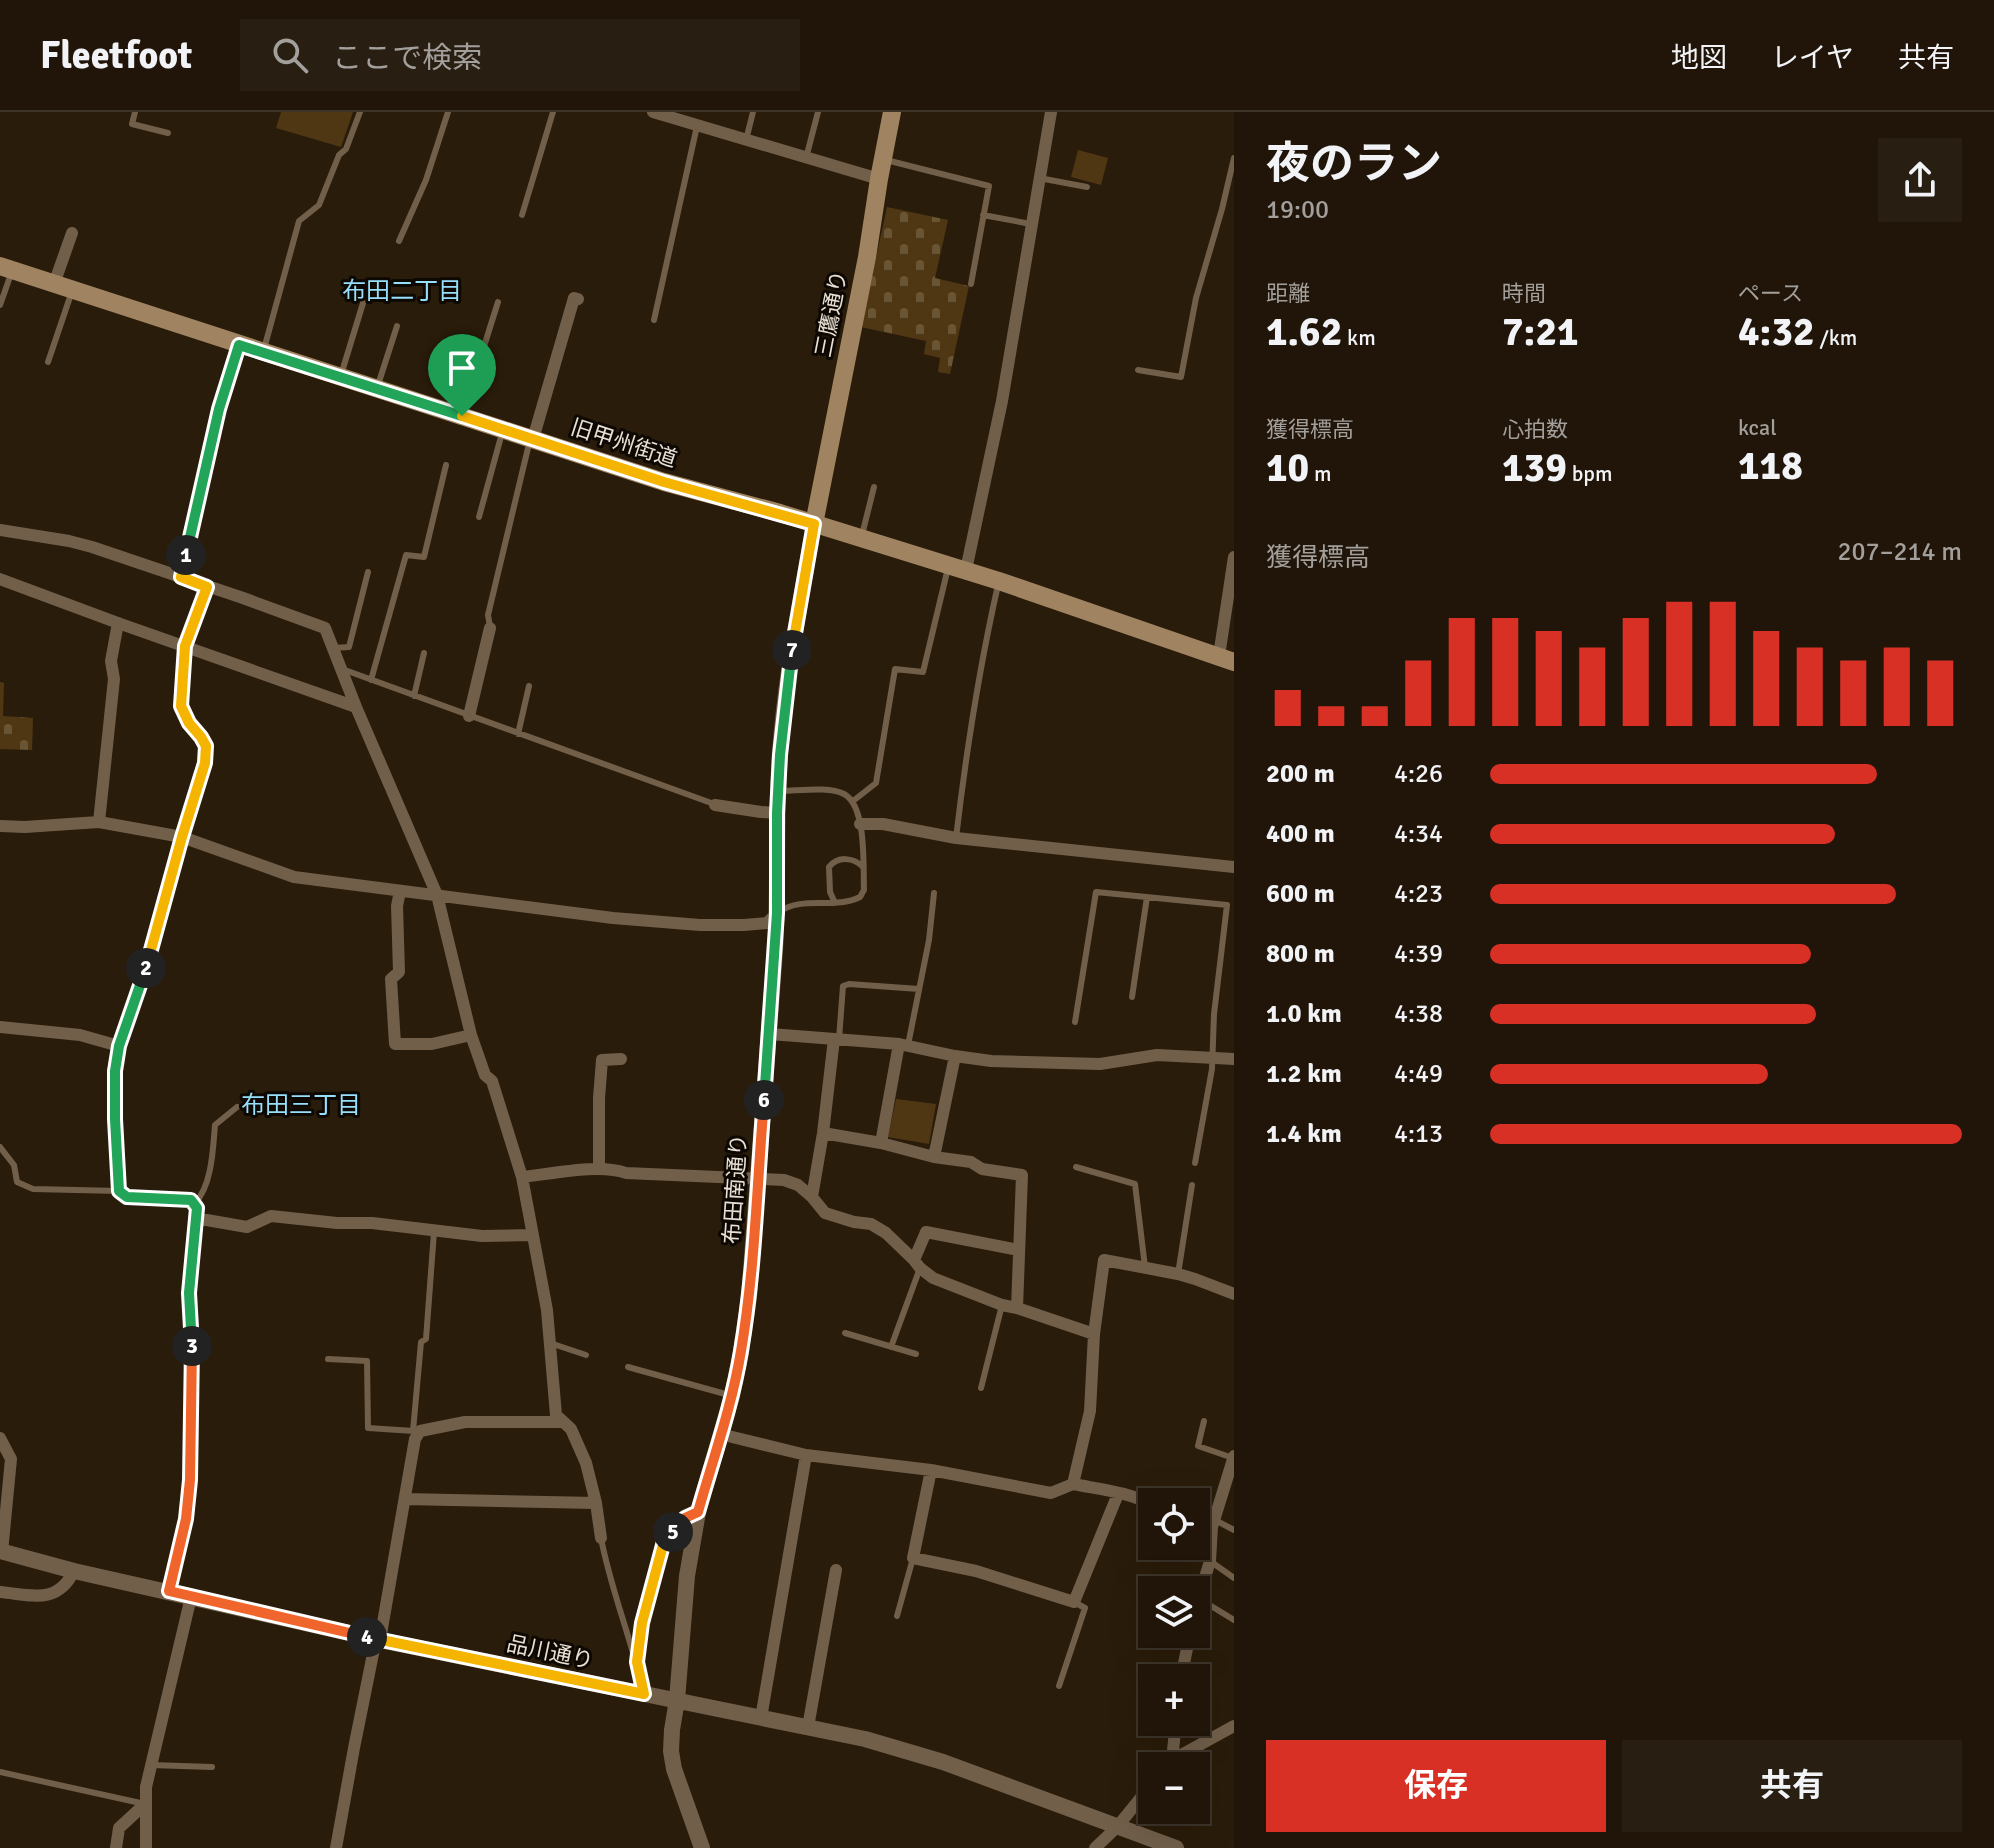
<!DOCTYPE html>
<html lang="ja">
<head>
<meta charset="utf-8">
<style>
	body { margin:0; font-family:Signika,"Noto Sans JP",sans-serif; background:#281e12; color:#f1f3f6; height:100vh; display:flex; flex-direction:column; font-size:30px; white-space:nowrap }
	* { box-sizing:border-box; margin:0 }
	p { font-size:26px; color:#a29f9c }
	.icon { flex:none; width:44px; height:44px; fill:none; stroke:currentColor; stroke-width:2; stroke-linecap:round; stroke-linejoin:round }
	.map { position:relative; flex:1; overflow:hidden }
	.details { display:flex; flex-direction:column; background:#201508; width:760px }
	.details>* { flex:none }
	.fabs { position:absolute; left:1138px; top:1376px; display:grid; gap:16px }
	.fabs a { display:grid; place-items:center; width:72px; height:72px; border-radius:0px; background:#201508; box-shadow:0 8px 32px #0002,0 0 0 2px #3d3429; font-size:40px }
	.pin { position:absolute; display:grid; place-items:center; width:68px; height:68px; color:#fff; margin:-82px -34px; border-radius:50% 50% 50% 0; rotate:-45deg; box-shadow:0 0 8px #0007 }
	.pin .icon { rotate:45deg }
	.km { position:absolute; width:40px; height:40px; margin:-20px; border-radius:50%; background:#222; color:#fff; font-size:22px; line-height:40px; text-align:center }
	.round { display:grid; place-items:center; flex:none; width:84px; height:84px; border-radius:0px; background:#281e12 }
	.overview { display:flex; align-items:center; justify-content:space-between; height:136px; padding:0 32px }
	h1 { font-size:44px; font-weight:700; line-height:60px }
	.stats { display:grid; grid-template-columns:repeat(3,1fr); gap:12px; height:136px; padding:8px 32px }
	.stats div { display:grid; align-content:center }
	.stats b { font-size:40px; font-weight:700 }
	.stats small { font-size:22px; font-weight:400 }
	.stats p { font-size:22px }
	.chart { height:224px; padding:16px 32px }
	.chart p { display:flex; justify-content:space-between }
	.chart svg { width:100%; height:144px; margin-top:8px; stroke:#d93025; stroke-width:6 }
	.button { display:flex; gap:16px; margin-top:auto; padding:16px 32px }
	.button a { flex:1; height:92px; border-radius:0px; background:#d93025; color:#fff; font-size:32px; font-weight:700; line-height:92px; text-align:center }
	.button a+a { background:#281e12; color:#f1f3f6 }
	ul { padding:0 32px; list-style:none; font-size:26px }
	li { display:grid; grid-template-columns:128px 96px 1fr; align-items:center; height:60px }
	li i { height:20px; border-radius:10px; background:#d93025 }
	header { display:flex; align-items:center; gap:48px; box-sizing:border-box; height:112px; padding:0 40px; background:#201508; border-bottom:2px solid #3d3429 }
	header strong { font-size:38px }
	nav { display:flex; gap:44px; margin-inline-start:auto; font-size:28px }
	.search { width:560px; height:72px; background:#281e12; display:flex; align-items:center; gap:20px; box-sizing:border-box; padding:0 28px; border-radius:0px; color:#a29f9c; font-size:30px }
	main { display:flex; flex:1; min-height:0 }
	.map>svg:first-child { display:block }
	.green { fill:#503713 }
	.cemetery { fill:url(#cemetery-stones) }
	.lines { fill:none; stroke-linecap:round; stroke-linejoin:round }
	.service { stroke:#715f4a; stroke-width:6 }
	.minor { stroke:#715f4a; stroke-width:12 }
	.tertiary { stroke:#715f4a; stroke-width:16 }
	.secondary { stroke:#a08461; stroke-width:18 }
	.split-1-casing { stroke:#fff; stroke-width:16 }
	.split-2-casing { stroke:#fff; stroke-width:16 }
	.split-3-casing { stroke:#fff; stroke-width:16 }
	.split-4-casing { stroke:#fff; stroke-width:16 }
	.split-5-casing { stroke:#fff; stroke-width:16 }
	.split-6-casing { stroke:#fff; stroke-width:16 }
	.split-7-casing { stroke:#fff; stroke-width:16 }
	.split-8-casing { stroke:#fff; stroke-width:16 }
	.split-1 { stroke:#22a559; stroke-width:10 }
	.split-2 { stroke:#f5b400; stroke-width:10 }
	.split-3 { stroke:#22a559; stroke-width:10 }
	.split-4 { stroke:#f0652b; stroke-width:10 }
	.split-5 { stroke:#f5b400; stroke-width:10 }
	.split-6 { stroke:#f0652b; stroke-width:10 }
	.split-7 { stroke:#22a559; stroke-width:10 }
	.split-8 { stroke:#f5b400; stroke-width:10 }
	.labels { text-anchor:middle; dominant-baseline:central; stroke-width:6; stroke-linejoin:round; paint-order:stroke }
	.street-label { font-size:22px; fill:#e9e0d5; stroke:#0e0803 }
	.neighbourhood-label { font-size:24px; fill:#97defa; stroke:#0e0803 }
</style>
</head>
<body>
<header>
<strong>Fleetfoot</strong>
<div class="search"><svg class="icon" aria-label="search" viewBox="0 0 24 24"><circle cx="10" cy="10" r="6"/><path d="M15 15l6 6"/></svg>ここで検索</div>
<nav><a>地図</a><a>レイヤ</a><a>共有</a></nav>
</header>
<main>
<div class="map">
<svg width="1234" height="1736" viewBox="0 0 1234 1736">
	<defs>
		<pattern id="cemetery-stones" width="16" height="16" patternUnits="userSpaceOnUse" patternTransform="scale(2)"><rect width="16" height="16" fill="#503713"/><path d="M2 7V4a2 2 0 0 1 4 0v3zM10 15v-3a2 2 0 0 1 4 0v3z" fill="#695434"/></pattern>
	</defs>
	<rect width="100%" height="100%" fill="#2a1c0a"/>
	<path class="green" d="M281,0H353L341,35L276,16Z
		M1078,38L1108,46L1101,73L1071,65Z
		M896,987L936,992L929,1032L888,1025Z"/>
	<path class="cemetery" d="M887,95L948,108L935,166L969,174L950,262L938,260L940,246L924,242L926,229L861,215Z
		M0,570L4,571L3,604L33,606L32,638L0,637Z"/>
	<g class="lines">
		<path class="service" d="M135,0L132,12L168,21
			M746,28L753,0
			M806,46L818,0
			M886,48L989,74L971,172
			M1039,66L1087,75
			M522,103L553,0
			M983,103L1031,112
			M399,129L426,68L448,0
			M0,193L12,159
			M654,208L697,14
			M264,237L299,109L319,93L339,43L346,37L360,0
			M48,250L71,182
			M1138,258L1181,265L1196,186L1222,97L1234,46
			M341,263L367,178
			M377,276L397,214
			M463,301L498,190
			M479,405L502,321
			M862,423L874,375
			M181,465L219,297L238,235
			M490,515L488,503L528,336
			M185,534L207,475
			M333,536L349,535L368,460
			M342,557L714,692
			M371,568L406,443L424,445L446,353
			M414,584L424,541
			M518,622L529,574
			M853,689L876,671L895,557L923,560L948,456
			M956,726C966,641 979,557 998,473
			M835,791L830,780L829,755C838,744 853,745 863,755
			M779,800C803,783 834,798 860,785L864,778C863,755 867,694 844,682C829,674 798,679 781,679
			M1132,885L1147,785
			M1075,910L1096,780L1227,793L1214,902L1212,957L1195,1051
			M839,927L843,874L849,872L919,877
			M908,933L929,828L934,781
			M0,1035L14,1053L17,1070L33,1077L119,1079
			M1076,1055L1135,1072L1145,1155
			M195,1091C212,1074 213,1036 215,1013L237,995
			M1178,1162L1192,1073
			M845,1221L916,1242
			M550,1231L586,1243
			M891,1235L920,1156
			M328,1247L367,1249L368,1316L414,1319
			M628,1255L729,1283
			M981,1276L1002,1193
			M1204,1309L1198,1334L1233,1346
			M413,1319L421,1230L426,1227L434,1120
			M1215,1408L1234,1418
			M601,1426C611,1479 632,1528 643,1580
			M1210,1449L1234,1466
			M1198,1486L1234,1508
			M897,1504L913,1446
			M637,1550C642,1513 654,1428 685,1405C689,1403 693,1402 697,1400
			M1059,1574L1085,1496L1074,1490
			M151,1653L212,1655
			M0,1660L145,1692"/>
		<path class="minor" d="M653,0L879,67
			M54,172L72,121
			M533,327L574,186L578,187
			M0,418L69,429L92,435L243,486L325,516L356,595L437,783L471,923L485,963L492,969L522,1065L547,1198L556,1303L571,1317L586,1351L596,1391L601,1426
			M966,458L1002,289L1051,0
			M0,467L118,511L356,595
			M1219,544L1234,445
			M469,604L490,516
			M715,693L761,700L777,701
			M99,710L114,567L111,549L118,511
			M860,712H883L956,726L1234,755
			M0,714L25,715L99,710L182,725L294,765L613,806L700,813H744L767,811L777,801
			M400,779L397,794L399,860L391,867L395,932H432L471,923
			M0,915L80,923L119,934
			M770,922L899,932L955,944L991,949L1100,952L1157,943L1234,947
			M899,932L881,1031L934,1045L971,1050L982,1057L1022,1063L1017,1196
			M823,1021L881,1031
			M934,1045L955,944
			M599,1057V986L602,948L621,947
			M522,1065C551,1062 600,1051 626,1061L784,1068L798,1073L812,1085L825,1101L854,1110L871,1112L886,1121L914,1148L920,1156L933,1166L1002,1193L1017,1196L1094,1222
			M812,1085L823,1021L834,927
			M195,1106L247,1115L271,1104L337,1111H372L482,1124L533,1123
			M914,1148L926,1120L1019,1138
			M720,1322L806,1343L931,1358L1051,1381L1073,1372L1090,1299L1094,1222L1104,1148L1178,1162L1195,1167L1234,1182
			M0,1326L11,1347L2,1440
			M931,1358L913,1446L976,1459L1074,1490L1118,1382
			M1073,1372C1098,1377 1130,1380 1152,1393
			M405,1387L596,1391
			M1196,1411L1212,1415
			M169,1479C177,1444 186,1408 190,1371C197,1280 183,1188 197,1096L191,1088L127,1085L119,1079L115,1007V959L119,934L150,845L182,725L205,651L206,634L201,625L189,611L181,594L185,534
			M0,1480C32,1483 57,1493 74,1459
			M1196,1495L1210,1449L1212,1415L1234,1344
			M380,1528L415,1327L420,1319L465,1310H562
			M1181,1566L1190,1522
			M761,1606L806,1343
			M808,1615L836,1458
			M1172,1648L1176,1610
			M1167,1654L1172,1648L1234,1614
			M116,1736L119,1716L145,1692
			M146,1736V1675L191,1485
			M336,1736L354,1636L376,1527
			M1095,1736L1117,1715L1152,1672"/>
		<path class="tertiary" d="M0,1439L74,1459L380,1528L865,1627L943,1650L1176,1736
			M702,1736L674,1657L671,1639L672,1618L677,1588L687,1464L698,1400L732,1284L741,1240L749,1185L775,839C779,773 775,708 780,642C785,565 801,489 814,412"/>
		<path class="secondary" d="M0,154L664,370L780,401L999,469L1234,550
			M814,412L867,145L879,67L892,0"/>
	</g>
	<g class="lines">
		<g class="split-1-casing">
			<path id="split-1" d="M186,443L219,297L239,233L462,304"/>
		</g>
		<g class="split-2-casing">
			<path id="split-2" d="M146,856L182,725L205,651L206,634L201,625L189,611L181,594L185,534L207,475L181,465L186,443"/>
		</g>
		<g class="split-3-casing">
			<path id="split-3" d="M146,856L119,934L115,959V1007L119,1079L127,1085L191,1088L197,1096L189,1181L192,1234"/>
		</g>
		<g class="split-4-casing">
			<path id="split-4" d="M192,1234L190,1368L186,1407L169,1479L367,1525"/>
		</g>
		<g class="split-5-casing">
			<path id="split-5" d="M367,1525L644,1582L637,1550L642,1511L663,1433L673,1420"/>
		</g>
		<g class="split-6-casing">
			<path id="split-6" d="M673,1420L685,1406L698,1400C713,1347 732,1294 741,1239C755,1157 757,1072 764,988"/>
		</g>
		<g class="split-7-casing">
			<path id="split-7" d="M764,988L777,801V701L780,643L792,538"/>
		</g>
		<g class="split-8-casing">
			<path id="split-8" d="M462,304L664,370L814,412L792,538"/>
		</g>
		<use href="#split-1" class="split-1"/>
		<use href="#split-2" class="split-2"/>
		<use href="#split-3" class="split-3"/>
		<use href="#split-4" class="split-4"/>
		<use href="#split-5" class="split-5"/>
		<use href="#split-6" class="split-6"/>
		<use href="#split-7" class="split-7"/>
		<use href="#split-8" class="split-8"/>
	</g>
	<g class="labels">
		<g class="street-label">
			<text transform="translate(831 202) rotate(-79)">三鷹通り</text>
			<text transform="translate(624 331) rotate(18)">旧甲州街道</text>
			<text transform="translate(735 1077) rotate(-86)">布田南通り</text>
			<text transform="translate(550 1540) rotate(12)">品川通り</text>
		</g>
		<g class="neighbourhood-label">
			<text x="402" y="179">布田二丁目</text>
			<text x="301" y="993">布田三丁目</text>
		</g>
	</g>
</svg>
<div class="fabs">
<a><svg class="icon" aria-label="locate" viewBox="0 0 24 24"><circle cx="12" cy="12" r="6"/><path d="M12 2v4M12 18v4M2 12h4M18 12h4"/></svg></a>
<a><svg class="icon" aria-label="layers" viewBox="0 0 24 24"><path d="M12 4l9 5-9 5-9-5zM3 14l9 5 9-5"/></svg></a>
<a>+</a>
<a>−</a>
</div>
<div class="pin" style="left:462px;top:304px;background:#1e9e55"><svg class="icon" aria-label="arrive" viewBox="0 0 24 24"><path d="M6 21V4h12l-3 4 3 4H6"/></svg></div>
<b class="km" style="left:186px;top:443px">1</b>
<b class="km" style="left:146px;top:856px">2</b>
<b class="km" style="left:192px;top:1234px">3</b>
<b class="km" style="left:367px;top:1525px">4</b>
<b class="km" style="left:673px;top:1420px">5</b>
<b class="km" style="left:764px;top:988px">6</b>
<b class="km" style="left:792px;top:538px">7</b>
</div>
<section class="details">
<div class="overview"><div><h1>夜のラン</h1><p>19:00</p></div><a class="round"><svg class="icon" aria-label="share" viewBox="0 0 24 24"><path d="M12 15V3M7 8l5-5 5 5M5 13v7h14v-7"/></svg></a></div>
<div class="stats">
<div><p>距離</p><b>1.62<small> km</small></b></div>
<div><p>時間</p><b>7:21</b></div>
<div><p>ペース</p><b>4:32<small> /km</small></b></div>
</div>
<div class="stats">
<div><p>獲得標高</p><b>10<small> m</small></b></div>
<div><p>心拍数</p><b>139<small> bpm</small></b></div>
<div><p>kcal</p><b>118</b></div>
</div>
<div class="chart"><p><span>獲得標高</span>207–214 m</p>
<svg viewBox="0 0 160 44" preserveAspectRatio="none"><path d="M5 44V33M15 44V38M25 44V38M35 44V24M45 44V11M55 44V11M65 44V15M75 44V20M85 44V11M95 44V6M105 44V6M115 44V15M125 44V20M135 44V24M145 44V20M155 44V24"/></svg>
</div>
<ul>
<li><b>200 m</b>4:26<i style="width:82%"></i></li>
<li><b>400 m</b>4:34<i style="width:73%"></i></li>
<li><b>600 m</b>4:23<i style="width:86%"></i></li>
<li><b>800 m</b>4:39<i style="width:68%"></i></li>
<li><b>1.0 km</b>4:38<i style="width:69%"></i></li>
<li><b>1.2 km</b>4:49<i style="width:59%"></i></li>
<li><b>1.4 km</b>4:13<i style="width:100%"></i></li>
</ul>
<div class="button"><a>保存</a><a>共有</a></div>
</section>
</main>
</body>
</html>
